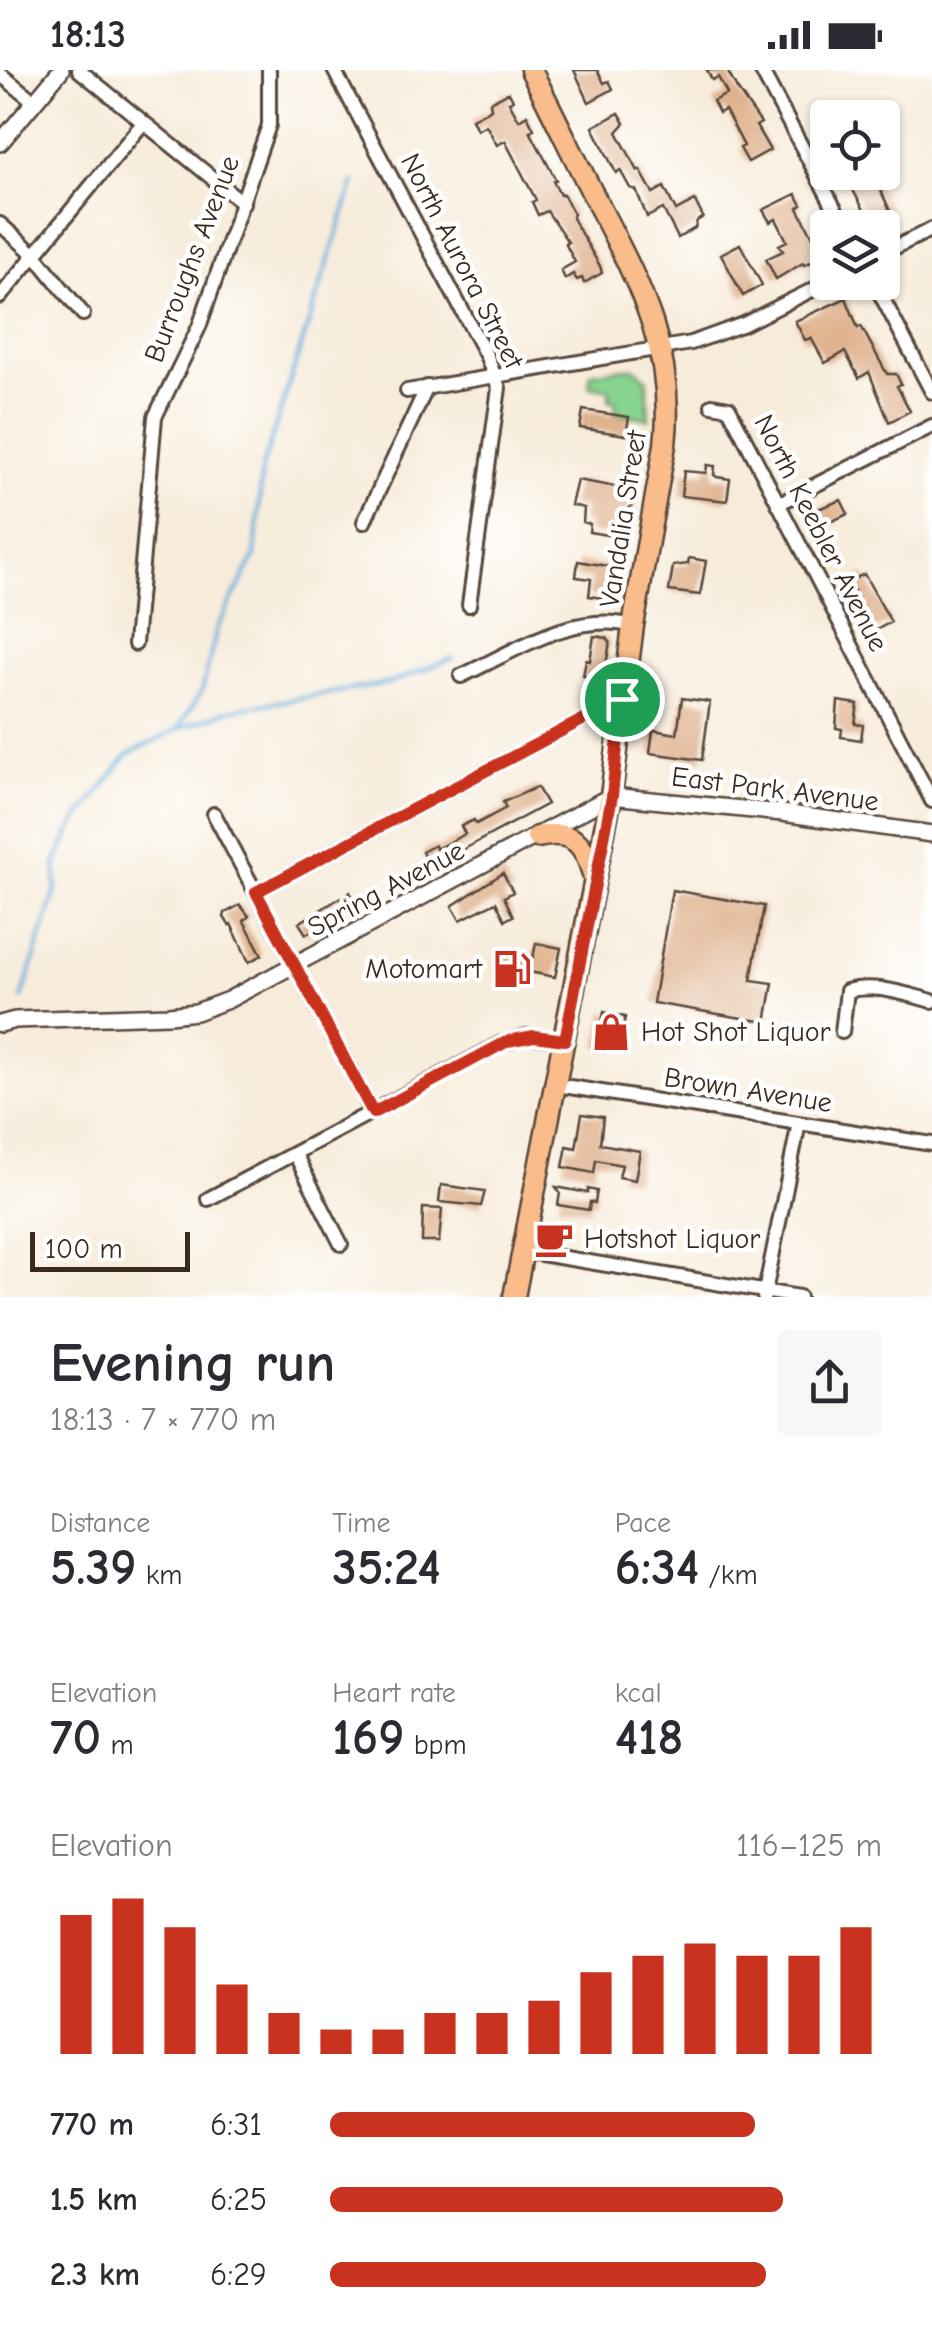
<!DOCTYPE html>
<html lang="en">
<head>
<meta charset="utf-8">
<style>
	body { margin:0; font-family:"Comic Neue",sans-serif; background:#f7f7f7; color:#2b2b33; height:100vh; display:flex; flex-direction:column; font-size:38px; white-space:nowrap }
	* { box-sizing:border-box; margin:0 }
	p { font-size:32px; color:#7c7c81 }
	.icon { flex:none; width:55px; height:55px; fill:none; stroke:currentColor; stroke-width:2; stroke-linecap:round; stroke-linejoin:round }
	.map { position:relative; height:1227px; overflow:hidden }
	.sheet { display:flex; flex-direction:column; background:#fff; flex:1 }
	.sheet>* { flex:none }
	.fabs { position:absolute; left:810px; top:30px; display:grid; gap:20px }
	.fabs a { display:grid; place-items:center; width:90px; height:90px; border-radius:10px; background:#fff; box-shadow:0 2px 8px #0004; font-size:50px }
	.scale { position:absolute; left:30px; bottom:25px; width:160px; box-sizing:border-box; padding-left:10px; border:5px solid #3b2a1e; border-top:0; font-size:28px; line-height:35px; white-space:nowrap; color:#3b2a1e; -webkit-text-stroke:8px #fff; paint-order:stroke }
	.pin { position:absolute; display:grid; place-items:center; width:85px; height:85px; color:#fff; margin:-42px; border:5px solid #fff; border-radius:50%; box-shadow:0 2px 10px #0007 }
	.round { display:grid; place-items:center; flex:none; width:105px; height:105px; border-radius:10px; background:#f7f7f7 }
	.summary { display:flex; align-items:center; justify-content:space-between; height:170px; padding:0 50px }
	h1 { font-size:55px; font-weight:600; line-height:75px }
	.metrics { display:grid; grid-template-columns:repeat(3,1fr); gap:15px; height:170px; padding:10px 50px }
	.metrics div { display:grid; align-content:center }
	.metrics b { font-size:50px; font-weight:600 }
	.metrics small { font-size:28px; font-weight:400 }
	.metrics p { font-size:28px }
	.chart { height:280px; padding:20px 50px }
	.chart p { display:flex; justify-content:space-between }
	.chart svg { width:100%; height:180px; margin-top:10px; stroke:#c8321e; stroke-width:6 }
	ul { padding:0 50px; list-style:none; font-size:32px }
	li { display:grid; grid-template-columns:160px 120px 1fr; align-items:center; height:75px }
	li i { height:25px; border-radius:12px; background:#c8321e }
	.status { display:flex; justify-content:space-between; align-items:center; height:70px; padding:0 50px; background:#fff; direction:ltr }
	.status svg { height:28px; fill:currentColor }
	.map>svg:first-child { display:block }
	.green { fill:#87d390; stroke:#617e57; stroke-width:2.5 }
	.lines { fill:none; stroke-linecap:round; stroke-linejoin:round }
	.stream { stroke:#66afde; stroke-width:4 }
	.building { fill:#e0b38f }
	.minor-casing { stroke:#57473a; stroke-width:18 }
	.tertiary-casing { stroke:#57473a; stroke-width:20 }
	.primary-casing { stroke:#57473a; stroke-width:25 }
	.minor { stroke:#fff; stroke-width:12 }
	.tertiary { stroke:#fff; stroke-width:15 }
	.primary { stroke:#f9bc8a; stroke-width:20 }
	.route-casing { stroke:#fff; stroke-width:20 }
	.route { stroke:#c8321e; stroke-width:12 }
	.labels { text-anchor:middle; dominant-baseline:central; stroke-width:9; stroke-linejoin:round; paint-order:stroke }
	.street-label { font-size:28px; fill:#3b2a1e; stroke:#fff }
	.poi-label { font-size:28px; fill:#3b2a1e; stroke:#fff; text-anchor:start }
</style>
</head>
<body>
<div class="status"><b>18:13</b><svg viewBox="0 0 49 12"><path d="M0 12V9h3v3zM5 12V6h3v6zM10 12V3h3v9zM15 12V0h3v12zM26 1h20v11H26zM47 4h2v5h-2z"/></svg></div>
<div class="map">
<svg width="932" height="1227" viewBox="0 0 932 1227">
	<rect width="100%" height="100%" fill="#fff"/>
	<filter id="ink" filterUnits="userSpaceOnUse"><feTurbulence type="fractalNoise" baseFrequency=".01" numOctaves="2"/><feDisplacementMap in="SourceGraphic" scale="20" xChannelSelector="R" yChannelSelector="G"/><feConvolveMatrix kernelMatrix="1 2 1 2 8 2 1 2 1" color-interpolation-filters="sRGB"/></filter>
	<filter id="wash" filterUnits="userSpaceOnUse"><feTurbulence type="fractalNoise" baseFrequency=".0048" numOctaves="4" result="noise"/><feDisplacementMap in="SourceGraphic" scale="40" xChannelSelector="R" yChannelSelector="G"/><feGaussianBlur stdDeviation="2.25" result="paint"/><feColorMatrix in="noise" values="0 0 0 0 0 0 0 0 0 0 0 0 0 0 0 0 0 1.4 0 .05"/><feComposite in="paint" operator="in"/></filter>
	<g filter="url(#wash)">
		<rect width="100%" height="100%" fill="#f7ecda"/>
		<path class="green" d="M623,298H635L647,309L649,349L615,343L616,332L609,330L610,320L589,316L591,303Z"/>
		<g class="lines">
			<path class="stream" d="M178,659L230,640L390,613L453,588
				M22,928L56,820V792L75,753L128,684L177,660L202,621L217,558L255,486L262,398L354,112"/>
		</g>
		<g id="blocks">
			<path class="building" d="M574,0H597L604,13L609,11L613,19L589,32Z
				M707,0H731L728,2L737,19L761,53L756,56L770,80L748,92L740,78L744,76L725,40L719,43L713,31L727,24L718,7L712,10Z
				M509,22L513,30L509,32L519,50L527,45L534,59L530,61L556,110L553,111L560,125L563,124L574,144L572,148L600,196L602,203L584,213L582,208L577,210L573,204L565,209L561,200L575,192L565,173L568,172L547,141L538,145L532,132L536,130L505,71L497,75L486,55L477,60L472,49L491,39L490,32Z
				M619,43L625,53L617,62L638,101L640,100L653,123L664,117L676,141L695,131L703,147L697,151L695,158L678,168L663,139L647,147L636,120L630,118L620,100L616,103L593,57Z
				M843,102H868L871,115L877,112L895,152L884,158H874Z
				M796,124L802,135L798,138L816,173L823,170L828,183L813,195L811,192L804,195L803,193L776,209L766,189L783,181L779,175L787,171L776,149L770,152L763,140Z
				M740,174L762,215L743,226L721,184Z
				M846,228L858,258L861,256L887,304H896L901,314L897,316L910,341L889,352L869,302L859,308L845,282L825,293L811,268L805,270L795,251Z
				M583,340L629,347L626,365L580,358Z
				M707,395L715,396L714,405L717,407L730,409L727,431L681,426L684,401L706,403Z
				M577,410L634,420L636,432L623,443L633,445L630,460L614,457L613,466L589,462L590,454L583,452L584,438L571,435Z
				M841,430L848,444L819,457L813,441Z
				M689,488L706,491L700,525L669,521L673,496L688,494Z
				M578,491L613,497L608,529L589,526L591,509L576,507Z
				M864,504L891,552L874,561L849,511Z
				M594,566L607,568L610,572L604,607L600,608L583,606L586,590L590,591Z
				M682,628L710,632L702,690L650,683L653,660L677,664Z
				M838,631L858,634L855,654L863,655L861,670L841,667L842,659L836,658Z
				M537,717L547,734L462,780L428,794L422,782L435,775L436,779L465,764L461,756L474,750L476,754L506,738L503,732Z
				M503,803L513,822L504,827L513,846L505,850L496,832L460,850L452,836Z
				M672,820L764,836L751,910L773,913L766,952L653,933Z
				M350,822L357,835L306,864L299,853Z
				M240,835L249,846L244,851L262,885L249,892L231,854L229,855L224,847L225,843Z
				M536,873L561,878L555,907L524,901L521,916L498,912L504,882L533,888Z
				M604,942L625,947L619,980L597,977Z
				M582,1044L603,1047L600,1074L640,1081L635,1110L619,1107L622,1095L596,1090L594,1103L563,1097L567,1076L576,1078Z
				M441,1115L485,1121L481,1136L439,1132Z
				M556,1117L588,1123V1119L597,1121L595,1133L590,1132L589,1140L558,1135L560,1123Z
				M423,1138L442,1139L439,1172H422Z"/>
		</g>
	</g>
	<g filter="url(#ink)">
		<use href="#blocks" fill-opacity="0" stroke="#57473a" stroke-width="2.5"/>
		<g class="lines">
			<g class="minor-casing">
				<path id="minor" d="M79,0L243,133
					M334,0L487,287L499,318L469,535
					M761,0L845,158
					M0,4L35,32
					M0,154L34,184L83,244
					M882,184L932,159
					M874,212L932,322
					M0,227L143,53
					M407,321L691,273L744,254L828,212
					M712,335L729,338L932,731
					M778,434L932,356
					M364,452L427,317
					M135,574L155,347L199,257L269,55V0
					M461,606C514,582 573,540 633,556
					M214,744L373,1043
					M256,822L622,629
					M842,962L847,921C874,913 905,924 932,931
					M557,1015L932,1074
					M295,1084L341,1174
					M208,1129L500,974L527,966L565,970
					M523,1181L799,1227
					M764,1227L799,1053"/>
			</g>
			<g class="tertiary-casing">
				<path id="tertiary" d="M0,73L61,0
					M0,954L15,950L169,945L196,942L228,930L611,726L782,743L932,764"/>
			</g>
			<g class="primary-casing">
				<path id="primary" d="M537,767C573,759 585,773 594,808
					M514,1227L611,726L633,556L665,375C676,279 638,212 596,130C574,87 553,43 531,0"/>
			</g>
			<use href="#minor" class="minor"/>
			<use href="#tertiary" class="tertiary"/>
			<use href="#primary" class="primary"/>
		</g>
	</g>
	<g class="lines" filter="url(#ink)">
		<g class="route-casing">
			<path id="route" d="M622,629L612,726L565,970L534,966L508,971L373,1043L256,822Z"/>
		</g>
		<use href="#route" class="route"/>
	</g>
	<defs>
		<g id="fuel-bare" transform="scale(3)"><path d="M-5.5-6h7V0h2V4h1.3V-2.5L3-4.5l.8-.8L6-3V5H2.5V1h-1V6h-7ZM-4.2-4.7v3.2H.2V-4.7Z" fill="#c8321e" stroke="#fff" stroke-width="2.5" paint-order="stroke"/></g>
		<g id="shop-bare" transform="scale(3)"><path d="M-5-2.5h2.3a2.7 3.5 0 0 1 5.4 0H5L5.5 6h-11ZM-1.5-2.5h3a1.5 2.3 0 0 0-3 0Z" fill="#c8321e" stroke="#fff" stroke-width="2.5" paint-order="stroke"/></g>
		<g id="cafe-bare" transform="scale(3)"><path d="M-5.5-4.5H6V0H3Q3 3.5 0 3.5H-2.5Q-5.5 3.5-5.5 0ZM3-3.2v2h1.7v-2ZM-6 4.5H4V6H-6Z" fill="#c8321e" stroke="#fff" stroke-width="2.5" paint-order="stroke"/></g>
	</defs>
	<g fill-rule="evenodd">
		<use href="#fuel-bare" x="512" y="899"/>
		<use href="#shop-bare" x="611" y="962"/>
		<use href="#cafe-bare" x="554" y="1169"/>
	</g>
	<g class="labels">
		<g class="street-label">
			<text transform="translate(192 189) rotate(-69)">Burroughs Avenue</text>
			<text transform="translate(462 191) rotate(63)">North Aurora Street</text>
			<text transform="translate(623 449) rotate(-81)">Vandalia Street</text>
			<text transform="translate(821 463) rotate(63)">North Keebler Avenue</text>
			<text transform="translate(775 719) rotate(7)">East Park Avenue</text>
			<text transform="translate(386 819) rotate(-28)">Spring Avenue</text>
			<text transform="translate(748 1020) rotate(9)">Brown Avenue</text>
		</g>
		<g class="poi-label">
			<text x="482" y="899" text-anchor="end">Motomart</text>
			<text x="641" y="962">Hot Shot Liquor</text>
			<text x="584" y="1169">Hotshot Liquor</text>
		</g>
	</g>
</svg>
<div class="fabs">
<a><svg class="icon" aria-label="locate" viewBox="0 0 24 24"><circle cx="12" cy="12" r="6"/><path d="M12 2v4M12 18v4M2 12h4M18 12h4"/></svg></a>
<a><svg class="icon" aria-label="layers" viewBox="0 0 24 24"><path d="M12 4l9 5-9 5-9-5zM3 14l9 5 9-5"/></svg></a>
</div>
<div class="scale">100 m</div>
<div class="pin" style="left:622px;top:629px;background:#1e9e55"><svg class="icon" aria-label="arrive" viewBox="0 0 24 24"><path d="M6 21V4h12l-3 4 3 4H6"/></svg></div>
</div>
<section class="sheet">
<div class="summary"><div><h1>Evening run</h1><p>18:13 · 7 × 770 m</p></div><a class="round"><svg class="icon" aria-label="share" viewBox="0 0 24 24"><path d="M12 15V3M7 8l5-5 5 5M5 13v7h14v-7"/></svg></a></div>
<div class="metrics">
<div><p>Distance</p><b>5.39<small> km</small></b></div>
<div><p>Time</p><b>35:24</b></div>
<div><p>Pace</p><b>6:34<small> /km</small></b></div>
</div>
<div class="metrics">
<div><p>Elevation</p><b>70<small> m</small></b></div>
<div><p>Heart rate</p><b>169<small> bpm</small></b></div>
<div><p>kcal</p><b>418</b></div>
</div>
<div class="chart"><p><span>Elevation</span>116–125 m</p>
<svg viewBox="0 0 160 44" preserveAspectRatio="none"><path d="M5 44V10M15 44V6M25 44V13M35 44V27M45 44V34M55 44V38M65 44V38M75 44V34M85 44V34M95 44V31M105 44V24M115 44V20M125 44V17M135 44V20M145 44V20M155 44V13"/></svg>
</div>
<ul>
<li><b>770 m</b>6:31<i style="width:77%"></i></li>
<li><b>1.5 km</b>6:25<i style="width:82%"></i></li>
<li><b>2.3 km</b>6:29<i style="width:79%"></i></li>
</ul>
</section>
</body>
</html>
